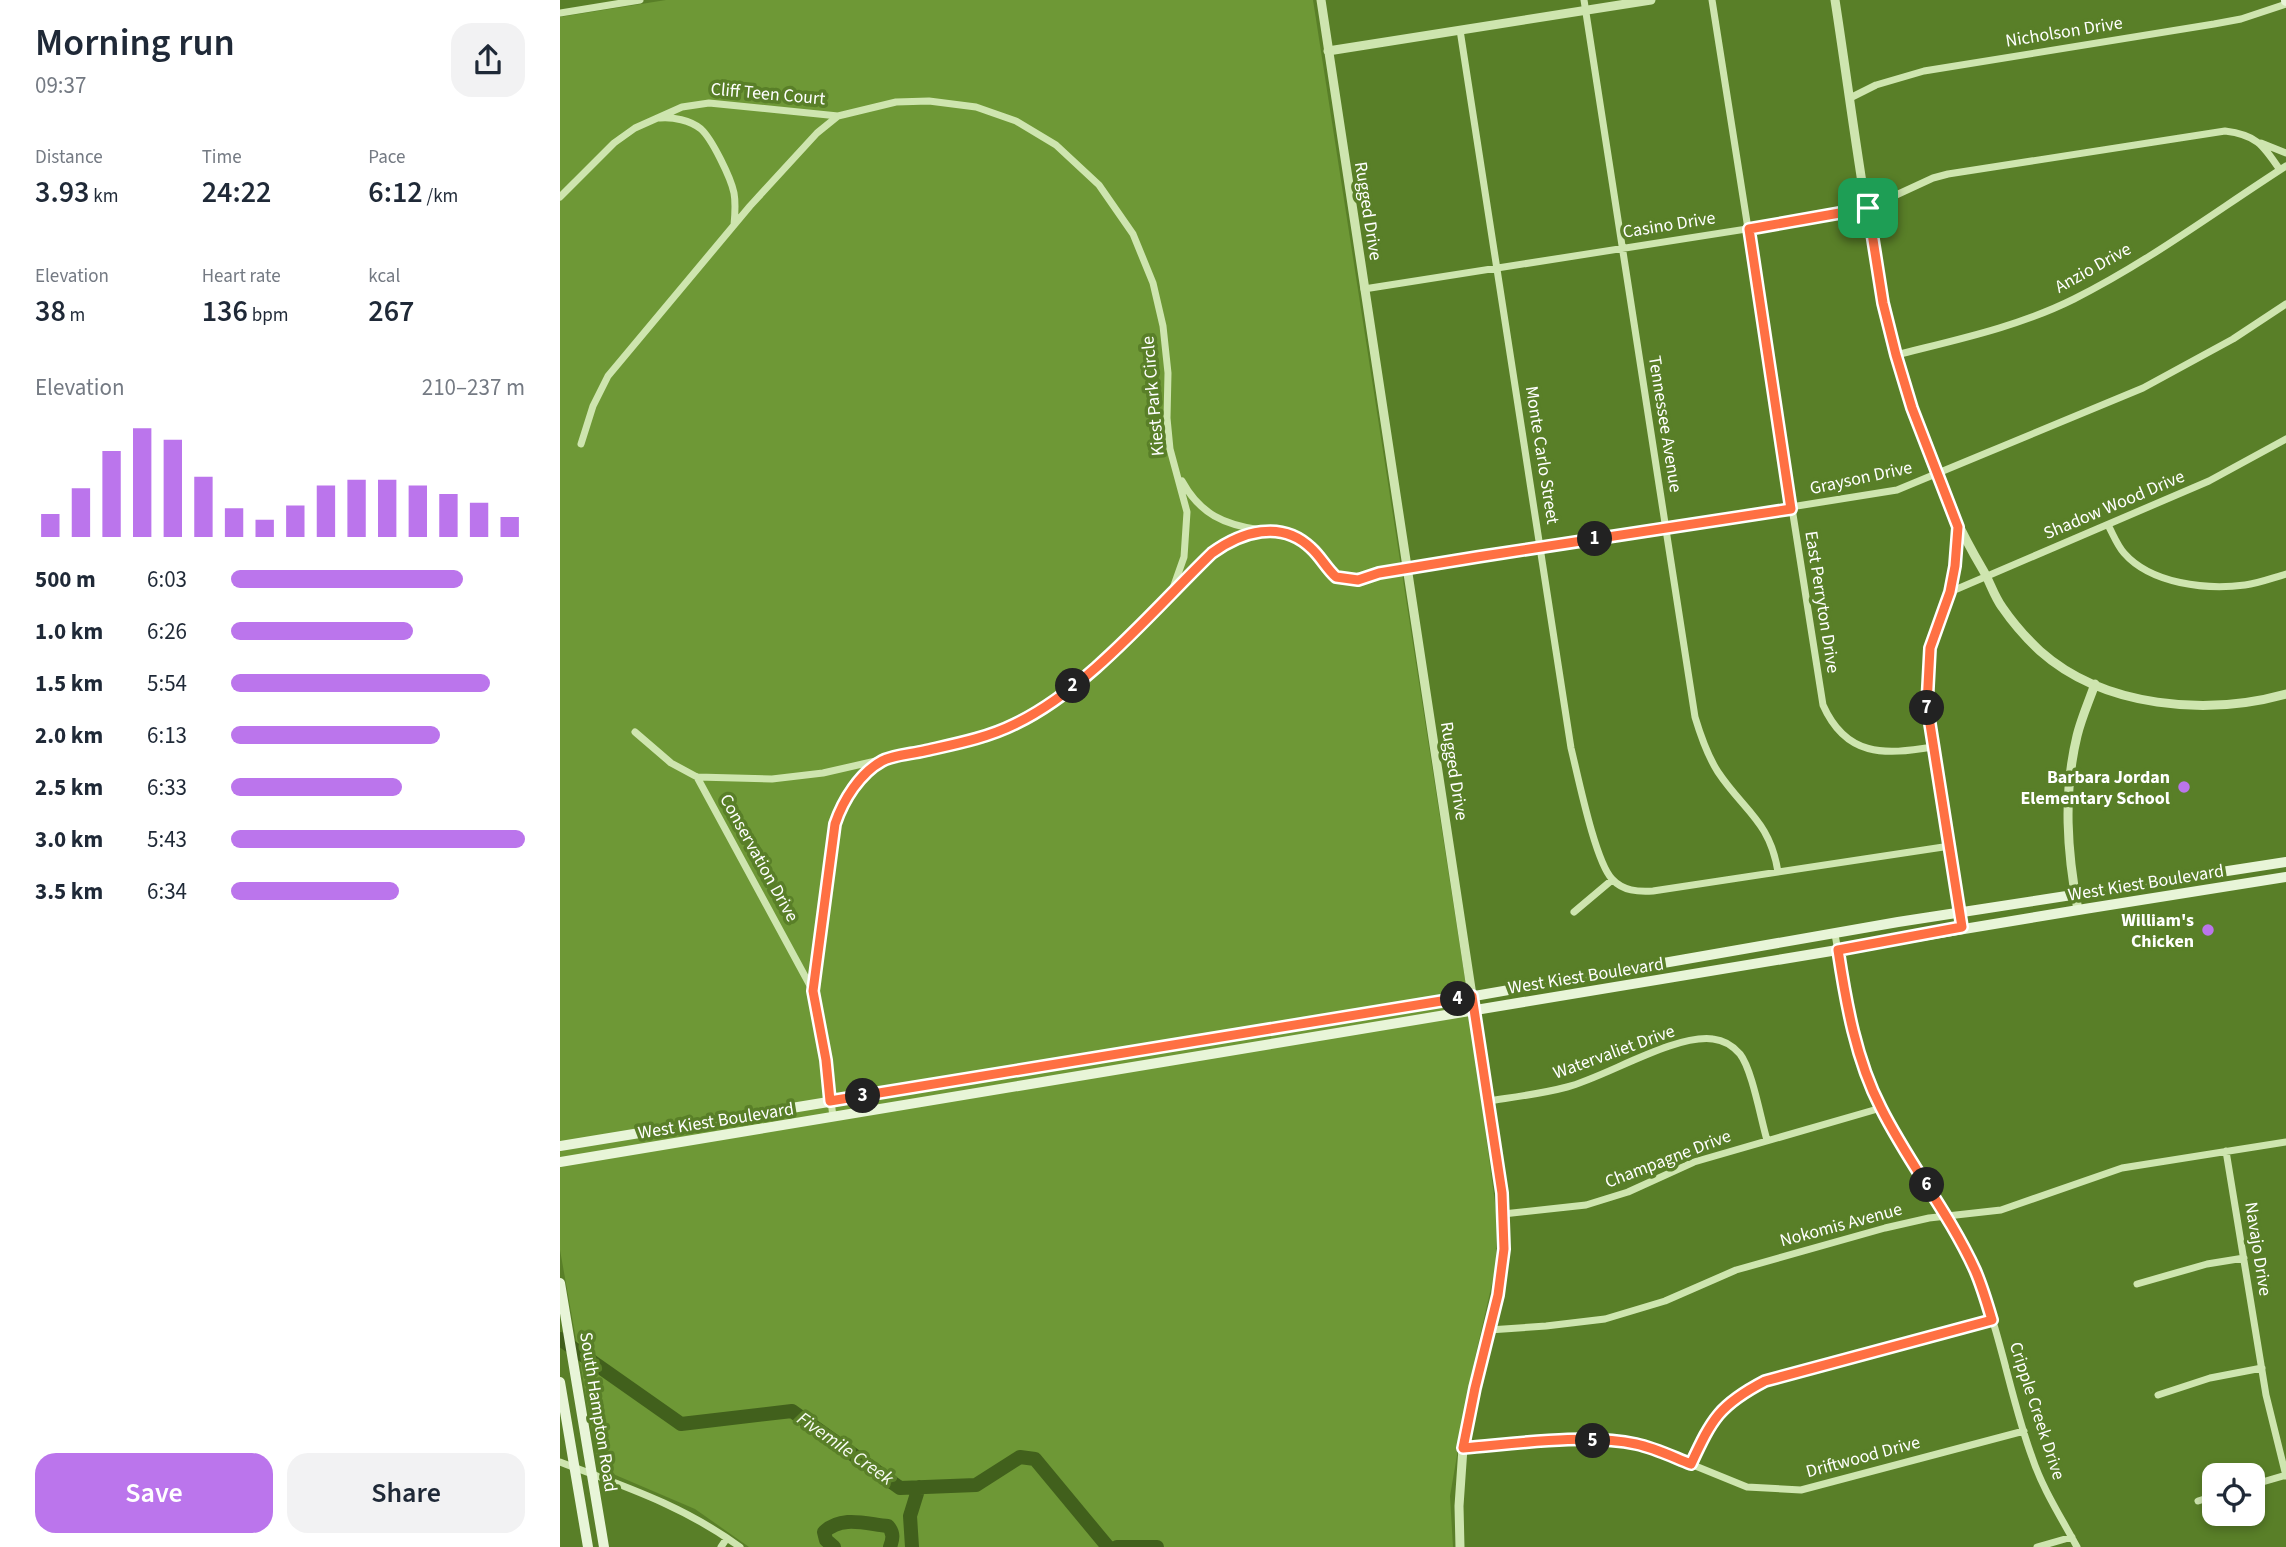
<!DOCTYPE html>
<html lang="en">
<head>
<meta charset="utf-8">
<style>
	body { margin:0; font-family:"Source Sans 3",sans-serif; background:#f2f2f3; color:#1f2937; height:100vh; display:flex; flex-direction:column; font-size:26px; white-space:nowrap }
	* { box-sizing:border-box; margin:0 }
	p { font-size:23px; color:#747a83 }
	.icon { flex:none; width:38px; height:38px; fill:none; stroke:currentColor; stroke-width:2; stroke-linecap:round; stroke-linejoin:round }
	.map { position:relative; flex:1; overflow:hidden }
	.side { display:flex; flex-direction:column; background:#fff; width:560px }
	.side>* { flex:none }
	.tools { position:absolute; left:1642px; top:1463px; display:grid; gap:14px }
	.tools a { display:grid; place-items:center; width:63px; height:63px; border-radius:14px; background:#fff; box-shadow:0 4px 10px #0003; font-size:35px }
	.pin { position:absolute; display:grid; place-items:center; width:60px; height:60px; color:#fff; margin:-30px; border-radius:14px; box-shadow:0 4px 10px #0006 }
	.km { position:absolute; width:35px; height:35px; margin:-18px; border-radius:50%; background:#222; color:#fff; font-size:19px; line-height:35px; text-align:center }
	.round { display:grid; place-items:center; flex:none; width:74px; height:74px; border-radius:21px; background:#f2f2f3 }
	.headline { display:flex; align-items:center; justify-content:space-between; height:119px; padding:0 35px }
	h1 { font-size:38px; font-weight:600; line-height:52px }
	.figures { display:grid; grid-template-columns:repeat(3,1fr); gap:10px; height:119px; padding:7px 35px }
	.figures div { display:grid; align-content:center }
	.figures b { font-size:30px; font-weight:600 }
	.figures small { font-size:19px; font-weight:400 }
	.figures p { font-size:19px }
	.chart { height:196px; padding:14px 35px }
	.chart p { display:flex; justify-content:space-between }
	.chart svg { width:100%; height:126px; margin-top:7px; stroke:#bb75ec; stroke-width:6 }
	.action { display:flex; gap:14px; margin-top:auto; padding:14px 35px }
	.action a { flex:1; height:80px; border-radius:21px; background:#bb75ec; color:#fff; font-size:28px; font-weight:600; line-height:80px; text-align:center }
	.action a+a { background:#f2f2f3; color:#1f2937 }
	ul { padding:0 35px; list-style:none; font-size:23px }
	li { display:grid; grid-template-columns:112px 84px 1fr; align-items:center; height:52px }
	li i { height:18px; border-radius:9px; background:#bb75ec }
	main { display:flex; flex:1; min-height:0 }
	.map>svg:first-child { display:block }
	.green { fill:#6e9836 }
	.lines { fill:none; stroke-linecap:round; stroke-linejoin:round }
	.river { stroke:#41601c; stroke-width:14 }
	.minor { stroke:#cee5af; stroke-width:7 }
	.tertiary { stroke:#cee5af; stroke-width:9 }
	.secondary { stroke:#e8f5d8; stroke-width:10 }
	.route-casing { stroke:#fff; stroke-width:14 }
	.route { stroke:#ff7043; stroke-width:9 }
	.poi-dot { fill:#bb75ec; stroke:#597f28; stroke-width:2.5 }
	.labels { text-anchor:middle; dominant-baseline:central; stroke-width:7; stroke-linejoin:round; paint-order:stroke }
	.street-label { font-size:18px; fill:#fff; stroke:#597f28 }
	.poi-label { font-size:18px; font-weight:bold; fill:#fff; stroke:#597f28; text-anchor:end }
	.water-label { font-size:19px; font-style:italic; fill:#f9fcf5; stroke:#597f28 }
</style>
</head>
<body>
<main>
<section class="side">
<div class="headline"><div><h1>Morning run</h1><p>09:37</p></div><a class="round"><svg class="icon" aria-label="share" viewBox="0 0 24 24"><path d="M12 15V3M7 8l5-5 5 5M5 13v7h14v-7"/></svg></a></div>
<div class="figures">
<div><p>Distance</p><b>3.93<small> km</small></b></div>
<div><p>Time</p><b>24:22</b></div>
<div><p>Pace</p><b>6:12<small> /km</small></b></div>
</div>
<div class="figures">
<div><p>Elevation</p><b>38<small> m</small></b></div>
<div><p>Heart rate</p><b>136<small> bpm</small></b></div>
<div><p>kcal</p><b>267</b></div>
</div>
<div class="chart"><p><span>Elevation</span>210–237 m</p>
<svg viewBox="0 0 160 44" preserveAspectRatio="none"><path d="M5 44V36M15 44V27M25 44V14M35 44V6M45 44V10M55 44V23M65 44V34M75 44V38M85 44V33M95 44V26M105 44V24M115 44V24M125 44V26M135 44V29M145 44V32M155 44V37"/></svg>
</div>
<ul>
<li><b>500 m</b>6:03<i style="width:79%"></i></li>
<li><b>1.0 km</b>6:26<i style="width:62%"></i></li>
<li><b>1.5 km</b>5:54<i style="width:88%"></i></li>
<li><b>2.0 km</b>6:13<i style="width:71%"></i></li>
<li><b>2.5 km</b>6:33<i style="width:58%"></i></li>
<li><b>3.0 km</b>5:43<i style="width:100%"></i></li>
<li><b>3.5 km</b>6:34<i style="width:57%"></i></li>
</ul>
<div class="action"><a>Save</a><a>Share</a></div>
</section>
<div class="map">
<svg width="1726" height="1547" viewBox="0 0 1726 1547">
	<rect width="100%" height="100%" fill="#597f28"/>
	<path class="green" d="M106,0H753L907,992L937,1218L936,1266L910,1380L890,1496L893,1547H189L135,1509L39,1468L0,1250V17Z"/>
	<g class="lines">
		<path class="river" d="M0,1339L121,1424L232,1411L340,1488L416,1485L460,1457L475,1459L548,1547
			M274,1547L266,1540L264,1532C282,1515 306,1524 328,1526C334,1533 333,1539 330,1547
			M352,1547L350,1516L359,1487
			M557,1547H597"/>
		<path class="minor" d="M1024,0L1135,717C1141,737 1147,755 1158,772C1184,811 1210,821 1218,872
			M1152,0L1263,705C1286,757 1324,755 1373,747
			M0,13L80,0
			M900,30L1011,748C1018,776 1035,861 1052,879C1063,891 1078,892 1093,891L1390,846
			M1290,98L1316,85L1364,71L1654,24L1681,19L1726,4
			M100,118C113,117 130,120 141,129C152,139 171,178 174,193C176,204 175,214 174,225
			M1701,143L1726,153
			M0,197L54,143L75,128L122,107L149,103L278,116
			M804,289L1250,219L1308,208L1373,178L1388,174L1665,131C1697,135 1703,145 1720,170
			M1336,355C1395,340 1458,327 1514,299C1588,262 1656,211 1726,166
			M21,444L33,406L48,376L190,206L257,133L278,116L336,102L369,101L416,107L456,121L496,145L539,185L573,234L593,283L603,326L608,373L607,418L610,449L627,512L624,557L612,591L528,674L505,693L479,711L429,735L263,773L212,779L137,777L111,763L75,732
			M622,481C640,514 664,525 701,530C714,532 727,532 738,538C755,546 762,565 776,577L798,580L819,573L1337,490L1583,388L1673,339L1726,304
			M1548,525C1553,534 1557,545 1564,553C1591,584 1646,590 1685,585C1699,583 1712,578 1726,574
			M614,589L652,553L669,541L698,530
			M1390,592L1649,481L1726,439
			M137,777L253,991L266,1060L273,1117
			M1014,912L1052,880
			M1275,934C1285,993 1294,1055 1321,1108C1349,1165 1392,1215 1416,1274C1441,1333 1450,1397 1472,1457C1483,1490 1501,1517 1517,1547
			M253,990L275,823C284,797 300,780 321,762
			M928,1101C954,1097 981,1094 1007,1087C1046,1077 1114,1034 1153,1039C1163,1040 1173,1046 1180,1054C1192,1069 1201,1120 1207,1140
			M1666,1151L1706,1395L1726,1476
			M943,1214L1026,1205L1068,1192L1134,1162L1321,1108
			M1577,1284L1647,1264L1684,1258
			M929,1330L986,1326L1045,1319L1105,1301L1176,1270L1325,1228L1369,1218L1441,1210L1562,1168L1726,1142
			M1598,1395L1650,1378L1702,1368
			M903,1448L994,1441L1075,1444L1101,1452L1187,1487L1241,1490L1464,1431
			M0,1462C66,1487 122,1505 180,1547
			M1131,1464C1152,1419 1159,1405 1205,1381L1432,1320
			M1692,1485L1726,1475
			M1638,1501L1654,1496
			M161,1547L167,1538
			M1477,1547L1512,1537"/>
		<path class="tertiary" d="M761,0L942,1193V1272L903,1448L899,1506L900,1547
			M1275,0C1305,193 1321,398 1423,570C1430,582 1434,596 1442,607C1453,623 1466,638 1480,651C1544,708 1647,716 1726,694
			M768,51L1091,0
			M1398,529L1395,566L1390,592L1370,648L1367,705L1402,927
			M1518,910C1507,852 1503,794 1517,736C1521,719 1529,701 1535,684"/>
		<path class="secondary" d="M1726,0V1
			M0,1146L903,998L1338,922L1726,862
			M0,1162C576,1069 1150,967 1726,877
			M0,1283L44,1547
			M0,1382L28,1547"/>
	</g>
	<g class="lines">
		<g class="route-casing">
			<path id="route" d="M1308,208L1323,303L1336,355L1352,408L1398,527L1395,566L1390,592L1370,648L1367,705L1402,927L1278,950C1286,1003 1296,1060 1321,1108C1349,1164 1389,1213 1415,1270C1422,1286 1427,1303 1432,1320L1205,1381C1159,1405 1152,1419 1131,1464C1113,1457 1095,1448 1076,1444C1025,1433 954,1444 903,1448L915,1388L938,1295L944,1249L942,1193L912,996L270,1101L266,1060L253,991L275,824C283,800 300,773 322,761C333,755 351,754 364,751C395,744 427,738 455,724C528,689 594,609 652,553C681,532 721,519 751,548C761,557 766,568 776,577L798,580L819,573L917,557L1231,509L1189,229Z"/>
		</g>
		<use href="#route" class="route"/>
	</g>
	<g class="poi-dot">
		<circle cx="1624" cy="787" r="7"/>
		<circle cx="1648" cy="930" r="7"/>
	</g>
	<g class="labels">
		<g class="street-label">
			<text transform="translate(1504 32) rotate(-9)">Nicholson Drive</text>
			<text transform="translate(208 94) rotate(5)">Cliff Teen Court</text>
			<text transform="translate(808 211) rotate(81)">Rugged Drive</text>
			<text transform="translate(1109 225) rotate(-9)">Casino Drive</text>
			<text transform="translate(1533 268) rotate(-29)">Anzio Drive</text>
			<text transform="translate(593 396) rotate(-95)">Kiest Park Circle</text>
			<text transform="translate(1105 424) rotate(81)">Tennessee Avenue</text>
			<text transform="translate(982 455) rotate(81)">Monte Carlo Street</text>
			<text transform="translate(1301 478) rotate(-12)">Grayson Drive</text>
			<text transform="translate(1554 505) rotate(-23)">Shadow Wood Drive</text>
			<text transform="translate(1262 602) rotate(81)">East Perryton Drive</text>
			<text transform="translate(894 771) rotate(81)">Rugged Drive</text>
			<text transform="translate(199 858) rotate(61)">Conservation Drive</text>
			<text transform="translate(1586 883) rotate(-9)">West Kiest Boulevard</text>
			<text transform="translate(1026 976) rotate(-9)">West Kiest Boulevard</text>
			<text transform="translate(1054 1052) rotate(-20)">Watervaliet Drive</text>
			<text transform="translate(156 1121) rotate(-9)">West Kiest Boulevard</text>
			<text transform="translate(1108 1159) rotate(-21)">Champagne Drive</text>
			<text transform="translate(1281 1225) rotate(-15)">Nokomis Avenue</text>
			<text transform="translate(1698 1249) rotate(81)">Navajo Drive</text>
			<text transform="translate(1477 1411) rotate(72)">Cripple Creek Drive</text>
			<text transform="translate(38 1412) rotate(81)">South Hampton Road</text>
			<text transform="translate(1303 1457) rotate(-15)">Driftwood Drive</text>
		</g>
		<g class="poi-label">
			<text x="1610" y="777">Barbara Jordan<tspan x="1610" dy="21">Elementary School</tspan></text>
			<text x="1634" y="920">William's<tspan x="1634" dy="21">Chicken</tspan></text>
		</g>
		<g class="water-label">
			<text transform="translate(285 1449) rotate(35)">Fivemile Creek</text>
		</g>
	</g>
</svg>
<div class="tools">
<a><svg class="icon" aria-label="locate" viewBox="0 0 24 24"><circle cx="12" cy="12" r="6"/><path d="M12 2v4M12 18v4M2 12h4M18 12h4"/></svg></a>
</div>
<div class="pin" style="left:1308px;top:208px;background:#1e9e55"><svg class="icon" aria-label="arrive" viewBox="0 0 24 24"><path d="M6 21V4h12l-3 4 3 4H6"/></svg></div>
<b class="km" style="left:1035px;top:539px">1</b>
<b class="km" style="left:513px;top:686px">2</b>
<b class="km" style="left:303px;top:1096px">3</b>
<b class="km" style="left:898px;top:999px">4</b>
<b class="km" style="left:1033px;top:1441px">5</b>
<b class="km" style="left:1367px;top:1185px">6</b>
<b class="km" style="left:1367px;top:708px">7</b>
</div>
</main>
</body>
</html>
